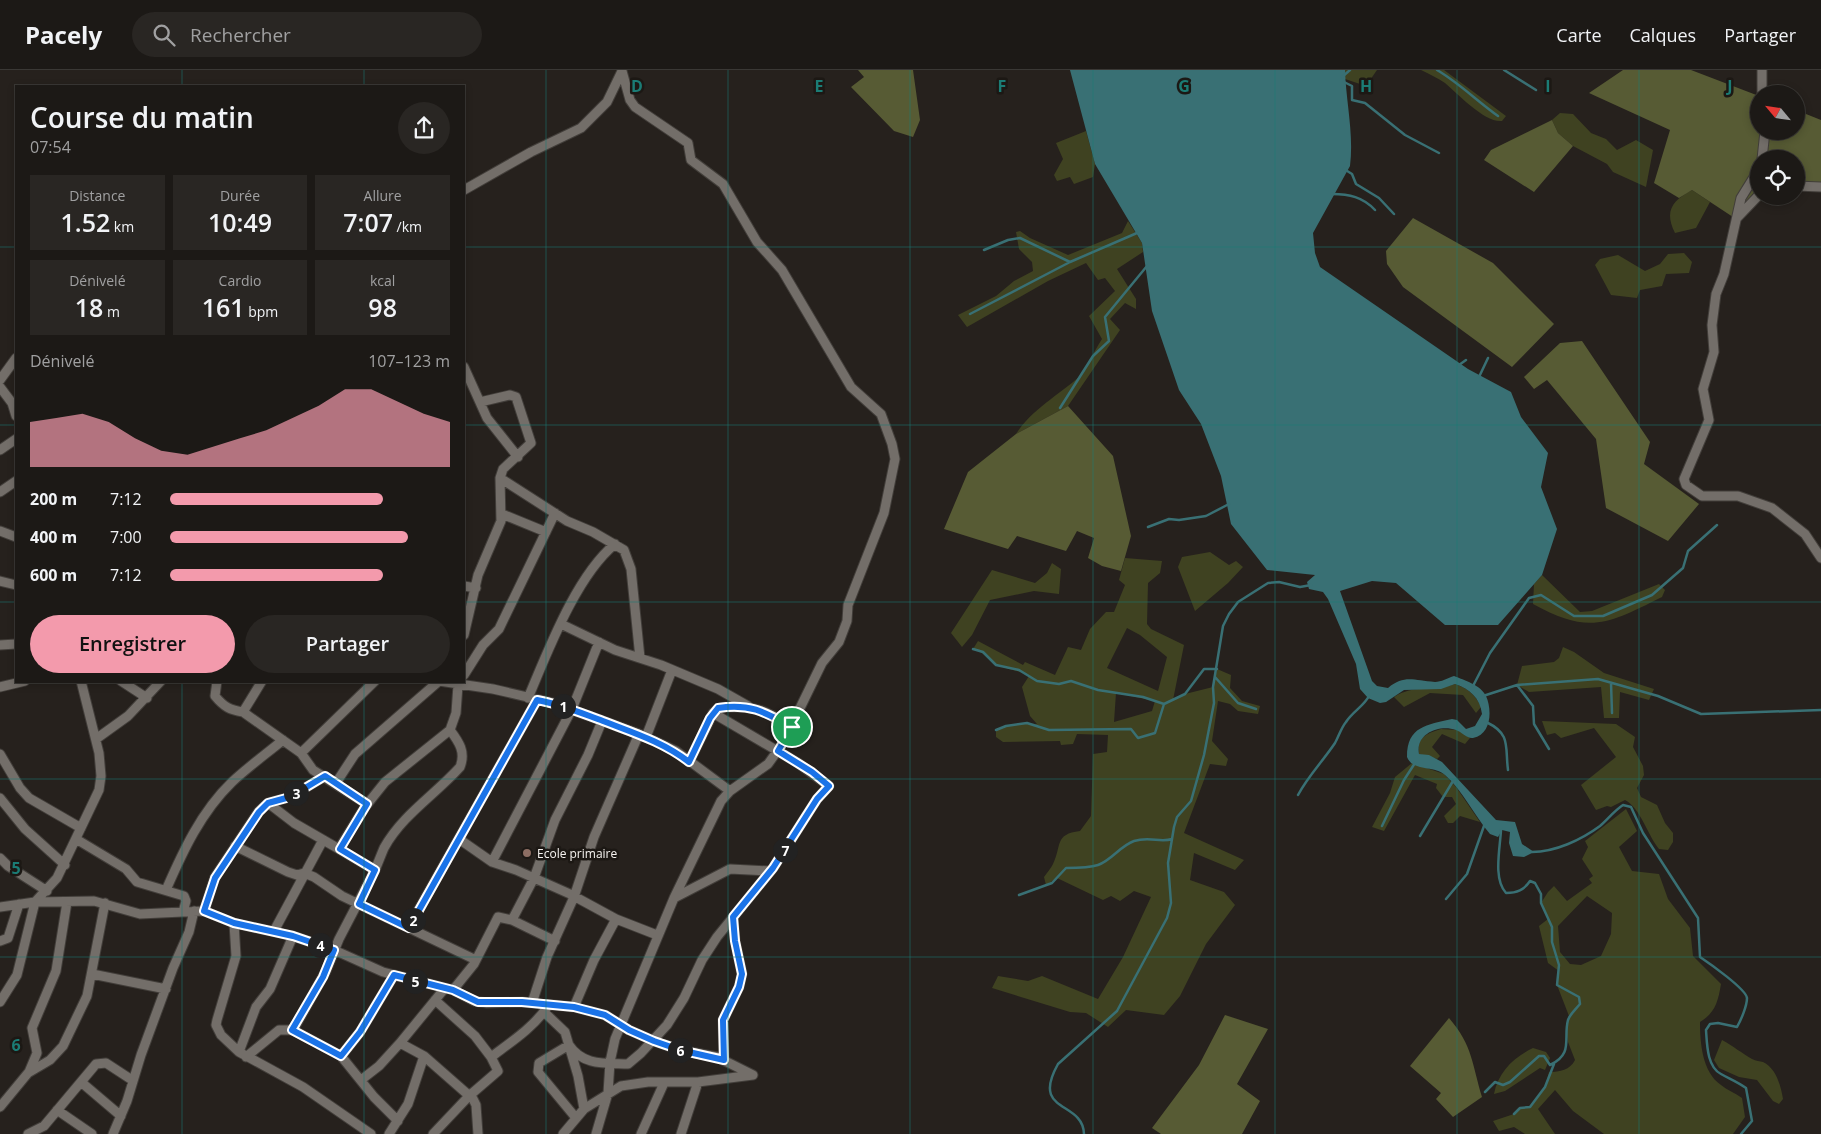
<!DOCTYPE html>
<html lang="fr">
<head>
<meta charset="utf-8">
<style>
	body { margin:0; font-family:"Open Sans",sans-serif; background:#292623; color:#f1f3f6; height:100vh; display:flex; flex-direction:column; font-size:19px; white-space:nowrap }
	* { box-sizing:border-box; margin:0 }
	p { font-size:16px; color:#a0a0a1 }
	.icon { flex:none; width:28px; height:28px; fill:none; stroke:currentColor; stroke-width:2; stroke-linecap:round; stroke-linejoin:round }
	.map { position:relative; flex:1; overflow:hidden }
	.details { position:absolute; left:15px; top:15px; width:450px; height:598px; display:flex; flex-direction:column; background:#1c1916; border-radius:0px; box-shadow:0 2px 8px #0003,0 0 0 1px #3a3835 }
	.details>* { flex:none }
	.needle { width:32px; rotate:299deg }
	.tools { position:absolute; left:1750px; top:15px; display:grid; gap:10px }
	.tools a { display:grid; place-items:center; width:55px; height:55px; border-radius:50%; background:#1c1916; box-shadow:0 2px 8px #0003,0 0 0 1px #3a3835; font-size:25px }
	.pin { position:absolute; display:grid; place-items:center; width:42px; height:42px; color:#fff; margin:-21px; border:2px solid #fff; border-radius:50%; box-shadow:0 1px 5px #0007 }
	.km { position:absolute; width:25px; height:25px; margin:-12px; border-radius:50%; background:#222; color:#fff; font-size:14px; line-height:25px; text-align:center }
	.round { display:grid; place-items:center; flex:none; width:52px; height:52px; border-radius:26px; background:#292623 }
	.overview { display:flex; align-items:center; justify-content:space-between; height:85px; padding:0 15px }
	h1 { font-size:28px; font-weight:600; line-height:38px }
	.metrics { display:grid; grid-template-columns:repeat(3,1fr); gap:8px; height:85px; padding:5px 15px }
	.metrics div { display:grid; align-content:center; border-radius:0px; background:#292623; text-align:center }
	.metrics b { font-size:25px; font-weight:600 }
	.metrics small { font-size:14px; font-weight:400 }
	.metrics p { font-size:14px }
	.chart { height:140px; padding:10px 15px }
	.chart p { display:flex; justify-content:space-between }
	.chart svg { width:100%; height:90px; margin-top:5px; fill:#f39aac; opacity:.7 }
	.action { display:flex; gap:10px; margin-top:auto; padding:10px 15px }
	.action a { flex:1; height:58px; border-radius:30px; background:#f39aac; color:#111; font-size:20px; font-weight:600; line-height:58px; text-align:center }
	.action a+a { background:#292623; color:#f1f3f6 }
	ul { padding:0 15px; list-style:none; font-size:16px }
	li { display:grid; grid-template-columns:80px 60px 1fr; align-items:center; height:38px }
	li i { height:12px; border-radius:6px; background:#f39aac }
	header { display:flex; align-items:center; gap:30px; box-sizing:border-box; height:70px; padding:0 25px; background:#1c1916; border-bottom:1px solid #3a3835 }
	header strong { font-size:24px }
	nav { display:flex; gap:28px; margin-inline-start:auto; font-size:18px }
	.search { width:350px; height:45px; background:#292623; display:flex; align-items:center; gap:12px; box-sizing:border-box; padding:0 18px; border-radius:28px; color:#a0a0a1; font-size:19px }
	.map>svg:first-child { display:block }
	.green { fill:#3f4221; fill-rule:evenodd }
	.forest { fill:#575b34 }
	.water { fill:#397074 }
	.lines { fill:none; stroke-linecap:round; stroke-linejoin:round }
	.stream { stroke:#397074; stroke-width:2.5 }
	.minor-casing { stroke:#423e3a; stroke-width:11 }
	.minor { stroke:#736e69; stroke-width:9 }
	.route-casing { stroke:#fff; stroke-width:10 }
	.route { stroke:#1a73e8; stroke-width:6 }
	.grid { fill:none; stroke:#1b7c75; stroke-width:1; stroke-opacity:0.55 }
	.education-dot { fill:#8d6e63; stroke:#1c1814; stroke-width:2 }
	.labels { text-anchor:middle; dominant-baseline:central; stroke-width:5; stroke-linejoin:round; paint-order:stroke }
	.poi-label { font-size:12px; fill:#f7f4f1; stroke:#1c1814; text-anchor:start }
	.grid-label { font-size:16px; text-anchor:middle; font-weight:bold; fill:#1b7c75; stroke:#1c1814; stroke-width:5; stroke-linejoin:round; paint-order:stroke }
</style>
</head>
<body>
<header>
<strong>Pacely</strong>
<div class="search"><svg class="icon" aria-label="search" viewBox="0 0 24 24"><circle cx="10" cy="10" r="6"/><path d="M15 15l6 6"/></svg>Rechercher</div>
<nav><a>Carte</a><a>Calques</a><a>Partager</a></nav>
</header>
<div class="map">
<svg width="1821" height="1064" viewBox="0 0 1821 1064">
	<rect width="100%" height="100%" fill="#26211d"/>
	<path class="green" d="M1345,0H1377L1366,16L1345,9Z
		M1421,0H1444L1506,46L1502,51C1485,53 1458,24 1445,13C1438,8 1429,4 1421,0Z
		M1560,43L1573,44L1591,63L1606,69L1617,80L1636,70L1653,80L1646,117L1613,102L1607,94L1573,76L1558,63L1552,50Z
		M1086,61L1095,94L1093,107L1074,114L1070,107L1057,111L1054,105L1063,89L1056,73Z
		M1692,120L1710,132L1696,158L1675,163C1664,141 1672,131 1692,120Z
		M1128,151L1142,173L1143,182L1117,199L1136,229V239L1125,233L1110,249L1120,260L1068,336L1016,364C1032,339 1059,325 1080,306C1087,298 1095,279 1102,269L1089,246L1115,221L1105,208L1098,210L1086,193L1048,211L967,257L958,245L996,226L1014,211L1033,201L1032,192L1019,179L1016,162L1020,161L1030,168L1068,185L1122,163Z
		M1684,183L1692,192L1689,203L1666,204L1662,216L1640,220L1637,228L1611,225L1595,195L1600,189L1618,185L1645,201L1660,194L1668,184Z
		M1210,482L1229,495L1236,491L1243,497L1228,513L1195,541L1178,497L1182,487Z
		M1125,488L1162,491L1160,503L1148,513L1147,554L1151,559L1184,575L1173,630L1185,624L1213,617L1217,599L1231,605L1230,618L1242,631L1260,636L1258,644L1238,641L1230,634L1218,631L1212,671L1228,689L1226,696L1210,694L1184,763L1244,790L1235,800L1194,783L1190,810L1224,822L1235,835L1206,874L1180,926L1164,945L1126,940L1108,957L1086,943L1070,942L992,918L998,906L1028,911L1042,906L1098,929L1123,887L1151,827L1134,821L1120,831L1111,826L1103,830L1057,808L1046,815L1044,807C1047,803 1051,798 1053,794C1062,776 1054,764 1080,761L1091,746L1093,684L1107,682L1108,665L1077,664L1073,674L1061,675L1060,671L1003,672L996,667V660C1010,654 1023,653 1037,654L1030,646L1022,617L1029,606C1019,600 1008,600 997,595C988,591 985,582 973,579L978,571L1023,595L1025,592L1055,605L1068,577L1081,580L1090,559L1106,542H1114L1125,515L1119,510ZM1127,558L1140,565L1167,587L1158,621L1107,598ZM1116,623L1155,631L1152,641L1114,652Z
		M1052,493L1061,499L1059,524L1034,521L990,530L972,565L962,577L951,563L992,500L1035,513L1047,503Z
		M1542,505L1580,542L1592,541L1659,514L1665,520L1662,527C1608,554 1589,565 1533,534L1534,514Z
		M1563,577L1574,582L1604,603L1654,619L1649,630L1620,622L1619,648H1604L1601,617L1529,622L1517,615L1522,596L1554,592L1559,588Z
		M1455,614C1467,618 1476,625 1481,637L1476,643L1463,625L1430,623L1404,637L1394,627C1414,614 1433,622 1455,614Z
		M1542,651L1616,654L1635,667L1633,677L1643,696L1644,705L1637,718L1641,727L1657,735L1665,753L1673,763V772L1668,780L1659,779C1647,764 1641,739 1625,730L1611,737L1607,736L1596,740L1581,715L1616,687L1594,658L1561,668L1555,663L1547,665Z
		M1441,659L1458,660L1470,668L1465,674L1442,664L1432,677L1440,686L1437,689L1419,684C1416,668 1427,663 1441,659Z
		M1412,693L1444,704L1456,717L1480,752L1460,746L1453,753H1448L1444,746L1456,734L1452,727H1443L1436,718L1437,714L1415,705L1384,761L1372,757L1390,723L1395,707Z
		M1626,739L1637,761L1619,777L1632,801L1659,804L1668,829L1690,858L1693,886L1721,914C1718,932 1715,943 1700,952C1700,972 1702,1002 1721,1015C1727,1020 1735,1023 1742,1028L1745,1047L1733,1064H1604L1573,1041L1555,1020L1538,1039L1555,1064H1525L1514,1057L1499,1061L1493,1051L1514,1044L1520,1038L1530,1037L1545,1017L1549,1002C1560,1002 1570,1000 1575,990L1568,972L1566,957L1569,946L1557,915L1559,901L1548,893L1539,856L1548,849L1541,833L1548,822L1554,816L1567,831L1592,813L1589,809L1593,806L1582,789L1588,777L1585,771ZM1587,826L1612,843L1611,864L1601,886L1581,895L1570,894L1560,882L1558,856Z
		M1722,970C1733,976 1743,984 1752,989C1756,991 1760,991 1763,992C1776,998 1781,1016 1783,1029L1779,1034L1773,1031L1757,1010L1739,1007L1719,998L1714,990Z
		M1533,978L1546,982L1550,988L1545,1000L1540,998L1505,1021L1494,1024C1498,1002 1514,987 1533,978Z"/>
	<path class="forest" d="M858,0H913L920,50L913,67L894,61L851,17L864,7Z
		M1623,0H1691L1759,26V61H1796V40L1821,50V117L1796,116V89H1759V125L1736,149L1692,120L1679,128L1654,113L1670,60L1589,23Z
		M1552,50L1558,63L1573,76L1534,122L1484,90L1491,80Z
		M1413,148L1493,193L1554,254L1512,297L1403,217L1387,194L1386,181Z
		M1582,271L1650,372L1644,394L1699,434L1668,471L1606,438L1596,369L1547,310L1534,319L1524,307L1560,273Z
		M1068,336L1113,386L1131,466L1121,501L1102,496L1088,488L1094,468L1077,461L1066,481L1017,466L1008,479L944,459L968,402L1016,364Z
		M1225,945L1268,959L1237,1014L1260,1031L1242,1064H1161L1152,1058L1199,995Z
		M1449,948C1473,976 1472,994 1482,1027L1453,1047L1436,1029L1441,1023L1410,996Z"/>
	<path class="water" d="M1070,0H1345C1346,32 1354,64 1350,96L1313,163L1315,183L1320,197L1468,299L1511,322L1521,347L1548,383L1541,417L1557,459L1542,505L1498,555H1445L1396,513L1372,511L1340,521L1372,611L1377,616L1388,618C1405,604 1414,611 1435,612C1441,612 1448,608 1454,606C1464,610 1481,615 1486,626C1492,639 1492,664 1473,668C1467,669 1462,662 1456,660C1439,654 1415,664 1419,684L1429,685L1442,692L1496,750L1515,752L1522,774L1534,782L1524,787L1513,786L1509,773L1510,762L1502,760L1498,767L1490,764C1474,745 1463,721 1445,705C1434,695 1413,702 1407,687C1407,656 1427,655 1452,649L1457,650L1466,659L1475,656L1482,644C1480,628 1470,619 1455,614L1441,619L1404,620L1386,632L1380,633L1368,628L1360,619L1356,594L1328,529L1323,522L1309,519L1307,512L1315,505L1267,500L1231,454L1221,406L1201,354L1179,320L1152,241L1142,173L1095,94Z"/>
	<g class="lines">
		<path class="stream" d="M1437,0C1459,13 1477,31 1498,46
			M1504,0L1536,20
			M1342,7L1350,0
			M1344,12L1352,16V30L1365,33L1405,65L1439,83
			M1344,99L1352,104L1356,114L1379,128L1394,144
			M1332,124C1349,124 1363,127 1375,140
			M984,180L1008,170L1020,168L1070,192
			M970,244L1070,192L1137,163
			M1459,295L1466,290
			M1479,307L1488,288
			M1060,338L1093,286L1109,271L1105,247L1147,196
			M1148,457L1169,449L1179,450L1206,446L1229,434
			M973,579L983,582L996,595L1019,600L1037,611L1059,614L1071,611L1098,620L1143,627L1164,634L1185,624L1204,599H1217
			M1215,607L1238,633L1256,639
			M1611,613L1612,643
			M1517,615L1533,636L1534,654L1549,679
			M1473,616L1490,583L1529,528L1541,525L1574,546H1603L1652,525L1683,498L1688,481L1717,455
			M1483,626L1517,615L1598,609L1658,626L1701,644L1821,640
			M1488,653C1511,664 1505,678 1508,700
			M996,660L1006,656L1027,653L1049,660L1131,659L1138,668L1155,663L1164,634
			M1298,725C1308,706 1323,691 1335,673C1339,666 1341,658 1346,652C1352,642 1364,636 1369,626
			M1382,756L1404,710L1415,693
			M1420,766L1453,711
			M1532,782C1555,782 1581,770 1600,756C1608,749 1614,741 1623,735L1631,737L1643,763L1698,848L1700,887C1709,893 1746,919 1747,928C1747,936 1741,950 1737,957L1718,953L1710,954L1706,960C1707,974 1707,997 1721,1004C1730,1009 1738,1012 1746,1018L1752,1051L1741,1064
			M1019,825L1052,813L1066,798C1076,798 1089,798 1098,795C1112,790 1120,776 1134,771C1150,766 1160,773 1172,769
			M1446,829L1467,804L1485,753
			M1485,1022L1495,1012L1503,1015L1510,1012L1539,986H1544L1550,995C1574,984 1563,968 1568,950C1570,944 1576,939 1580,934L1579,927L1557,915L1559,895L1552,872V857L1541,833V824L1535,813L1530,811C1524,820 1517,823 1506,823C1493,809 1500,779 1501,760
			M1514,1044L1520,1038L1530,1037L1545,1017L1554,994
			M1084,1064C1083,1030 1030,1044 1058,994L1117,941L1167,848L1171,833L1168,793L1174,757L1177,747L1191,731L1204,685L1214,633L1213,617L1223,556L1229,544L1238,532L1268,513L1279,512L1300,517L1311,515"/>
		<g class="minor-casing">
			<path id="minor" d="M1762,0V24
				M1762,89L1765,61
				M1759,99L1741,128L1724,204L1716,224L1712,255L1714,282L1703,319L1709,350L1684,409L1686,415L1702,426H1738L1772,438L1805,464L1821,488
				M1796,116L1821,117
				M464,120L531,82L581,58L607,32L622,1
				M1737,148L1759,125
				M464,297L487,348L518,387
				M0,310L16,288
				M0,317L12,333L16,346
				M0,380L16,369
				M500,408L567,451L593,462L624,480L631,499L640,588
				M0,422L16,411
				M502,444L546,462
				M0,461L16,467
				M0,511L16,515
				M464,516L476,518
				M561,554L615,580L661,595L718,619L748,636
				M464,565L478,505L501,451L500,408L503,399L531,373L516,327L510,325L480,332
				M0,575L16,574
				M464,605L483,575L499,559L555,443
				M121,611L147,628
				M217,611L215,626C224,637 230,640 243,642L262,611
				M439,611L493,619L553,633L639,664L676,681L730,721
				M0,617L25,611
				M528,628C548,581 576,506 615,474
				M243,642L301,683L313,700L367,734
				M713,643C720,636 726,637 736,637C761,637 770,644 792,657
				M646,667L672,600
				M96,669L128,646L161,611
				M301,683L375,611
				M0,684L20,718L29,728L81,758
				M336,713L355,684L439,611
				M0,728L25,759L65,795
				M268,733L294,753L339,779
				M76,769L126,799L137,812L184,826L186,831L183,842
				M459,769L492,792L516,800L570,824L616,849L657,865
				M235,776L288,802L297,805L304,803L314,807L342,826L476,890
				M0,788L8,796L47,821
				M492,792L572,639L599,572
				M375,800C378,793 381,785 384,778C402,745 436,724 460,697C466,682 459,672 450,660
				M166,820C183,781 201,742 232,712C248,697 266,684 283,670
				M674,828L730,799L770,801
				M0,837L35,832L94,831L140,844L204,841L234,853L293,866L334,880L383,902L453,920L474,931L487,933L522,932L574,937L605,945L629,960L654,971L680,980L717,987L753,1005
				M204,841L215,807L259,741L268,733L290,727L325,706
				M512,850L534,808L555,750L588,685L602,651
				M234,853L236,886L217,950L216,955L221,965L239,982L303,1017L371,1064
				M409,857L537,630
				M274,861L323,770
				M0,871L8,868L19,834
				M92,904L166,919
				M453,920L474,894L498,847L512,850L555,871
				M435,930L475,966L491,987
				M0,932L17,905L35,832L57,808L99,720L101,706L99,683L81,611
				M532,933L547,887L574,827L594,767L639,664
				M574,937L594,890L616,849
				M544,942L565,962L578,1006L584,1039
				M293,960L341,986L374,1027L398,1051
				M239,982L256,937L270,919L293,866
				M341,986L360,962L394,905
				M424,986L473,1029L476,1035L478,1064
				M246,987L279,960H293L326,901L339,869L375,800L339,779L365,737L385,712L450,660L456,643L458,615L460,611
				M724,990L723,950L739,917L742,904L735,871L733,847
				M29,1002L37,983L32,958L56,901L67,832
				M361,1010L379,996L400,973
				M81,1012L121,1046
				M0,1037L28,1003L50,990L63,976L87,926L105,833
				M57,1040L92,1064
				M576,1048L538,1002L539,993L569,975C583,996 605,993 628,994L641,983L667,955L684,928L702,890L717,867L773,798L817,729L829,716L798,693L713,643L689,692
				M28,1064L44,1056L96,994L106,993L132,1010
				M113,1064L127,1031L141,985L173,898L189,862L194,841
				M389,1064L408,1034L424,986L400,973L445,918
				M433,1064L469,1026L498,1001L491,987C511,972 534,957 548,936
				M563,1064L584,1039L621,1016L648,1012H698L753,1005
				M596,1064L608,1023L610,992L615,969L674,828L721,731L730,721L768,694L783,673L822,593L839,572L847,551L848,535L884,443L895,389L892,374L881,344L851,317L782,200L757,172L723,114L691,90L688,73L635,37L630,30L622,1
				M641,1064L664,1013
				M681,1064L698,1012"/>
		</g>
		<use href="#minor" class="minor"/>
	</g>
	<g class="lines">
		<g class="route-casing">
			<path id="route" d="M537,630C560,634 581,643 603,651C634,663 663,672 689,692L710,648L718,638C750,633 765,642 792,657L778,681L812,702L829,716L817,729L773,798L733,847L735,871L742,904L739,917L723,950L724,990L680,980L654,971L629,960L605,945L574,937L522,932H478L453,920L394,905L360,962L341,986L292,960L323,907L334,880L293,866L234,853L204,841L215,808L259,742L268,733L290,727L325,706L367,734L340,779L375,800L359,834L409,858Z"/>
		</g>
		<use href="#route" class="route"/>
	</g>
	<path class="grid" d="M182,0V16M364,0V16M546,0V1064M728,0V1064M910,0V1064M1093,0V1064M1275,0V1064M1457,0V1064M1639,0V1064M0,177H16M464,177H1821M0,355H16M464,355H1821M0,532H16M464,532H1821M182,611V1064M364,611V1064M0,709H1821M0,887H1821"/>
	<circle class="education-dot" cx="527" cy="783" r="5"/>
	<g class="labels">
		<g class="poi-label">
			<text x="537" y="783">Ecole primaire</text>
		</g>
	</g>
	<g class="grid-label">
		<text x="637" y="22">D</text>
		<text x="819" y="22">E</text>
		<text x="1002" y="22">F</text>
		<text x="1184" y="22">G</text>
		<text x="1366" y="22">H</text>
		<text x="1548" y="22">I</text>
		<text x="1730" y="22">J</text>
		<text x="16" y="804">5</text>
		<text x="16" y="981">6</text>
	</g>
</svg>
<div class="tools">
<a><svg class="needle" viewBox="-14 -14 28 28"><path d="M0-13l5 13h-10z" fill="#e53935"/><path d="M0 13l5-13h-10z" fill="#a0a0a1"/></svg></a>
<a><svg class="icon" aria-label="locate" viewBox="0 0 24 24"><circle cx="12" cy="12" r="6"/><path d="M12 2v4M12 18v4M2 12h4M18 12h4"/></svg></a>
</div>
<div class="pin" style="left:792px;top:657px;background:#1e9e55"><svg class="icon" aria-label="arrive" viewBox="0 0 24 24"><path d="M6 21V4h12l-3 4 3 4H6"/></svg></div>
<b class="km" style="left:563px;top:636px">1</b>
<b class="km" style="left:413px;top:850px">2</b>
<b class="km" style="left:296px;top:723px">3</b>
<b class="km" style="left:320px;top:875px">4</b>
<b class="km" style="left:415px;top:911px">5</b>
<b class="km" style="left:680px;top:980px">6</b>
<b class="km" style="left:785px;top:780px">7</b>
<section class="details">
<div class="overview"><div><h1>Course du matin</h1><p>07:54</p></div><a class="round"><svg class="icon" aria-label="share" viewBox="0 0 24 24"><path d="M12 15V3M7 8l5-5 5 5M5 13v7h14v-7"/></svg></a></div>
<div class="metrics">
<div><p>Distance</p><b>1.52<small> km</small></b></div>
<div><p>Durée</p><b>10:49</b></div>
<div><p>Allure</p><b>7:07<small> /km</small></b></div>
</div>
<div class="metrics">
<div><p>Dénivelé</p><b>18<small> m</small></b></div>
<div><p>Cardio</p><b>161<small> bpm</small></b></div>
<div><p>kcal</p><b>98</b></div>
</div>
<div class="chart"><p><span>Dénivelé</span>107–123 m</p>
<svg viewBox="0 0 160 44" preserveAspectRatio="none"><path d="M0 44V22L10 20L20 18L30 22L40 30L50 36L60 38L70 34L80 30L90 26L100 20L110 14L120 6L130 6L140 12L150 18L160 22V44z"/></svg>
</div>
<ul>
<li><b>200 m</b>7:12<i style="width:76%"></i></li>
<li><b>400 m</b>7:00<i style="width:85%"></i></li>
<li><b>600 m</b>7:12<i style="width:76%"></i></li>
</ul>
<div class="action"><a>Enregistrer</a><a>Partager</a></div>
</section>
</div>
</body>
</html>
